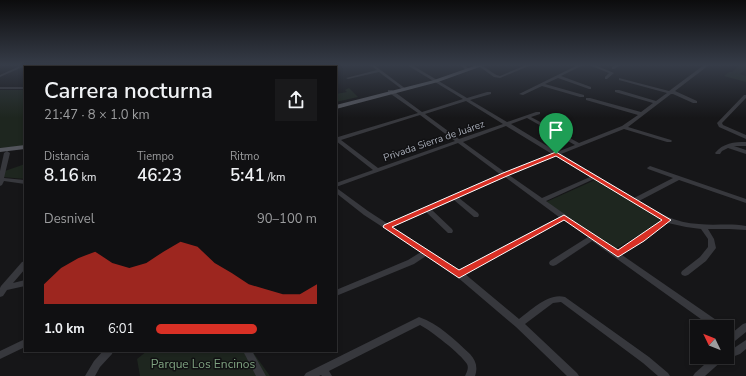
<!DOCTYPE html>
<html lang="es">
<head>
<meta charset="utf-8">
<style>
	body { margin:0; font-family:"Nunito Sans",sans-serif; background:#19191b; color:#f1f3f6; height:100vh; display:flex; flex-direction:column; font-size:15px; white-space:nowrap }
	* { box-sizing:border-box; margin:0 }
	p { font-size:13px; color:#9c9d9f }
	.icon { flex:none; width:22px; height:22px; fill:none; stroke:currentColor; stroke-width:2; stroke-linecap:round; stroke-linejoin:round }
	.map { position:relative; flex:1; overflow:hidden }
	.details { position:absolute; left:24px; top:66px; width:313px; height:286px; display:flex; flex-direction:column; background:#101012; border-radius:0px; box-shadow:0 2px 6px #0003,0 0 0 1px #303032 }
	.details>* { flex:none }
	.needle { width:26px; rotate:313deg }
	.controls { position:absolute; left:690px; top:320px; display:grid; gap:8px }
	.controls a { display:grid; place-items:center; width:44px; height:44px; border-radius:0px; background:#101012; box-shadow:0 2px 6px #0003,0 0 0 1px #303032; font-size:20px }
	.pin { position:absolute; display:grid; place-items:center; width:34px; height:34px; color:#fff; margin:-41px -17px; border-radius:50% 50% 50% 0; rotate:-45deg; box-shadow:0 0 4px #0007 }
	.pin .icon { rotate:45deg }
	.round { display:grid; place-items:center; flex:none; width:42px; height:42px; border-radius:0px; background:#19191b }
	.summary { display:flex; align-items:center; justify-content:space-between; height:68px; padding:0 20px }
	h1 { font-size:22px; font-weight:600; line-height:30px }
	.stats { display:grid; grid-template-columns:repeat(3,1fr); gap:6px; height:68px; padding:4px 20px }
	.stats div { display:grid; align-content:center }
	.stats b { font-size:17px; font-weight:600 }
	.stats small { font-size:11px; font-weight:400 }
	.stats p { font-size:11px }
	.chart { height:112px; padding:8px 20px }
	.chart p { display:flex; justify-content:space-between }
	.chart svg { width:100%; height:72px; margin-top:4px; fill:#d93025; opacity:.7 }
	ul { padding:0 20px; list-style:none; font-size:13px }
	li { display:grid; grid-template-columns:64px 48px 1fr; align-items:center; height:30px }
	li i { height:10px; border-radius:5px; background:#d93025 }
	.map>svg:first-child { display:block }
	.green { fill:#1e261f }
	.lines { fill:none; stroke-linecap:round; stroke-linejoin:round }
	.minor { fill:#37383d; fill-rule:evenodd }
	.major { fill:#53555c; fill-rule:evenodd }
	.route { fill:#d93025; stroke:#fff; fill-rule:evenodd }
	.labels { text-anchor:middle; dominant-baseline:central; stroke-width:3; stroke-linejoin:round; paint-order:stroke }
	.street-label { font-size:10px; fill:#a8adb8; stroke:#111113 }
	.near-park-label { font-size:12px; fill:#7fa381; stroke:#111113 }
</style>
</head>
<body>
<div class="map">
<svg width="746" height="376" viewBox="0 0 746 376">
	<rect width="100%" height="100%" fill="#161618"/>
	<path class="green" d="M740,65H746V69L740,74L746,76V82L724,76L729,72H732Z
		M349,88L358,97L336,102V94L347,92L345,90Z
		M0,90H25V146L0,148Z
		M25,164V179L3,177L2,172Z
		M595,180L661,220L658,224L615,249L546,202Z
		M147,351H252L270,376H140L137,359Z"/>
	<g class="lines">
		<path class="minor" d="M22,65H27L0,77V75Z
			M52,65H57L55,67H50Z
			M78,65H82L81,67H77Z
			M104,65H108L107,67H103Z
			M132,65H136L135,67H131Z
			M158,65H163L160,67H155Z
			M191,65H196L194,67H189Z
			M271,65H276L272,67H267Z
			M281,65H286L290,67H285Z
			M303,65H307L309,67H305Z
			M370,65H374L406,89L403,90L379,72L348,79L346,78L377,70Z
			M407,65H412L467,98L487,92H491V94L470,100L507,122L536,112H540V114L531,117L579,143L622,126L638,115L586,100V98H590L641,112L653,103L615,92V90H619L656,101L667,93L619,80V78L669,91L704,65H709L675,91L697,101V103H693L673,94H671L628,127L671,140L672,141L671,142H667L624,129L561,154L634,198L673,178L648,169L647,168L650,166L746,199V203L679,180L639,201C659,213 675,223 699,224C715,226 730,223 746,226V230L729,229H708L714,239L716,248L706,261L688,275L685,276L682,275L681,273L682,271L700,257L708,247V239L701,229L686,227L668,223L622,255L722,324L723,327H712L592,241L556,265L553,266L550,265L549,263L550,261L588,237L564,220L465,274L519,319C531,310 549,292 565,297L649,357L668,373L670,376H658L643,363L561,302L553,303L525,324L577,373L579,376H567L516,327L456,276L426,256L414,264L336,296V290L408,260L421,252L364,215L336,193V188L338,189L368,211L388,224L501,175L458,143L336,187V183L373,170L336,141V136L338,137L418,113L388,92V90H392L422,112L463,99ZM466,101L503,124L459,139L425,114ZM420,115L455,141L378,168L341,140ZM527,118L575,145L557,152L511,124ZM506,126L552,154L506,173L463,142ZM556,156L590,177L542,198L509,175ZM505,177L559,217L459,270L393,227L426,212L448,233H452L453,231L452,229L432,210L454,200L474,217H478L479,215L478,213L459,198ZM594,179L662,220L617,251L546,201Z
			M460,65H464L469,69L466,70Z
			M477,65C486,65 491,74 500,76L526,65H531L500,78L494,77Z
			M578,65H583L561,76L591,87V89H589L558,78L545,84L584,95V97H580L542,86L523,95L519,94Z
			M589,65H595L614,73L607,79H605V77L609,73Z
			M616,65H621L614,69H612V67Z
			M0,87H25V89H0Z
			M744,95H746V98L722,123L723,125L746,135V139L719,127L717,123Z
			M746,142V146H734L746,150V154L728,148L722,151L720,154H716L715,153C723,143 734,142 746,142Z
			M7,151L10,153L4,178L25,180V184L4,181L2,185L0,186V171L4,153Z
			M25,261V269L13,283L25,280V286L7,290L3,296L0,297V288L1,286L22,262Z
			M419,317C439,324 455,340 470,354C476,361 478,367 475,376H465C467,372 469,368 467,364C461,354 430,330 420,325L329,371L332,376H322L321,375L319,376H304L306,373Z
			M746,323V332L730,345L727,346V337L743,324Z
			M25,339V347L0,359V351Z
			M746,340V349L740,354L727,359L724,358L723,360L705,376H693L695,373L713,357H727V351L734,348Z
			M103,351H113L112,354L100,367L95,376H85L94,361Z
			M243,351H252L266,376H256Z"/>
		<path class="major" d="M477,65H485L438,82L336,109V105L434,80Z
			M25,145V149L0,152V148Z"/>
	</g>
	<linearGradient id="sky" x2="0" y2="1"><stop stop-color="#0c0c0d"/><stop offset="0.55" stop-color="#363c48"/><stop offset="1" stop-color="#363c48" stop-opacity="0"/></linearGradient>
	<rect width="746" height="118" fill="url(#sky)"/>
	<path class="route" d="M556,152L671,220L644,241L618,257L564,220L459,278L383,227L384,225L503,173ZM556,156L662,220L618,250L564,215L459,270L392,227L507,176Z"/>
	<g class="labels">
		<g class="street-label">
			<text transform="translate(434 141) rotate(-19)">Privada Sierra de Juárez</text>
		</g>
		<g class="near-park-label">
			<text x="203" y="364">Parque Los Encinos</text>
		</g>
	</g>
</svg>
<div class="controls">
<a><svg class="needle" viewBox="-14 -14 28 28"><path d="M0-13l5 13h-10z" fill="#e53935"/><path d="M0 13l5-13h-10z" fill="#9c9d9f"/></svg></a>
</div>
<div class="pin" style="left:556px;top:154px;background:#1e9e55"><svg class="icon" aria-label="arrive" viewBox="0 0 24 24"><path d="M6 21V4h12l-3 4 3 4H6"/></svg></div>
<section class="details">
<div class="summary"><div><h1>Carrera nocturna</h1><p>21:47 · 8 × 1.0 km</p></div><a class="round"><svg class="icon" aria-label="share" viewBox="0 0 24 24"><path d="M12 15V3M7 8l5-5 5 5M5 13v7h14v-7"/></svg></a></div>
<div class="stats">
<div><p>Distancia</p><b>8.16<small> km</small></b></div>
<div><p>Tiempo</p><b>46:23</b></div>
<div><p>Ritmo</p><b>5:41<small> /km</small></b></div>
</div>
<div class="chart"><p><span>Desnivel</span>90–100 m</p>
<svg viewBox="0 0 160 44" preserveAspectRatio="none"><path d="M0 44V32L10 22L20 16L30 12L40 19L50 22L60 19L70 12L80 6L90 9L100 19L110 25L120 32L130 35L140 38L150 38L160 32V44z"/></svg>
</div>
<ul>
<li><b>1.0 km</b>6:01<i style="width:63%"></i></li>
</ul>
</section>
</div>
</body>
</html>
